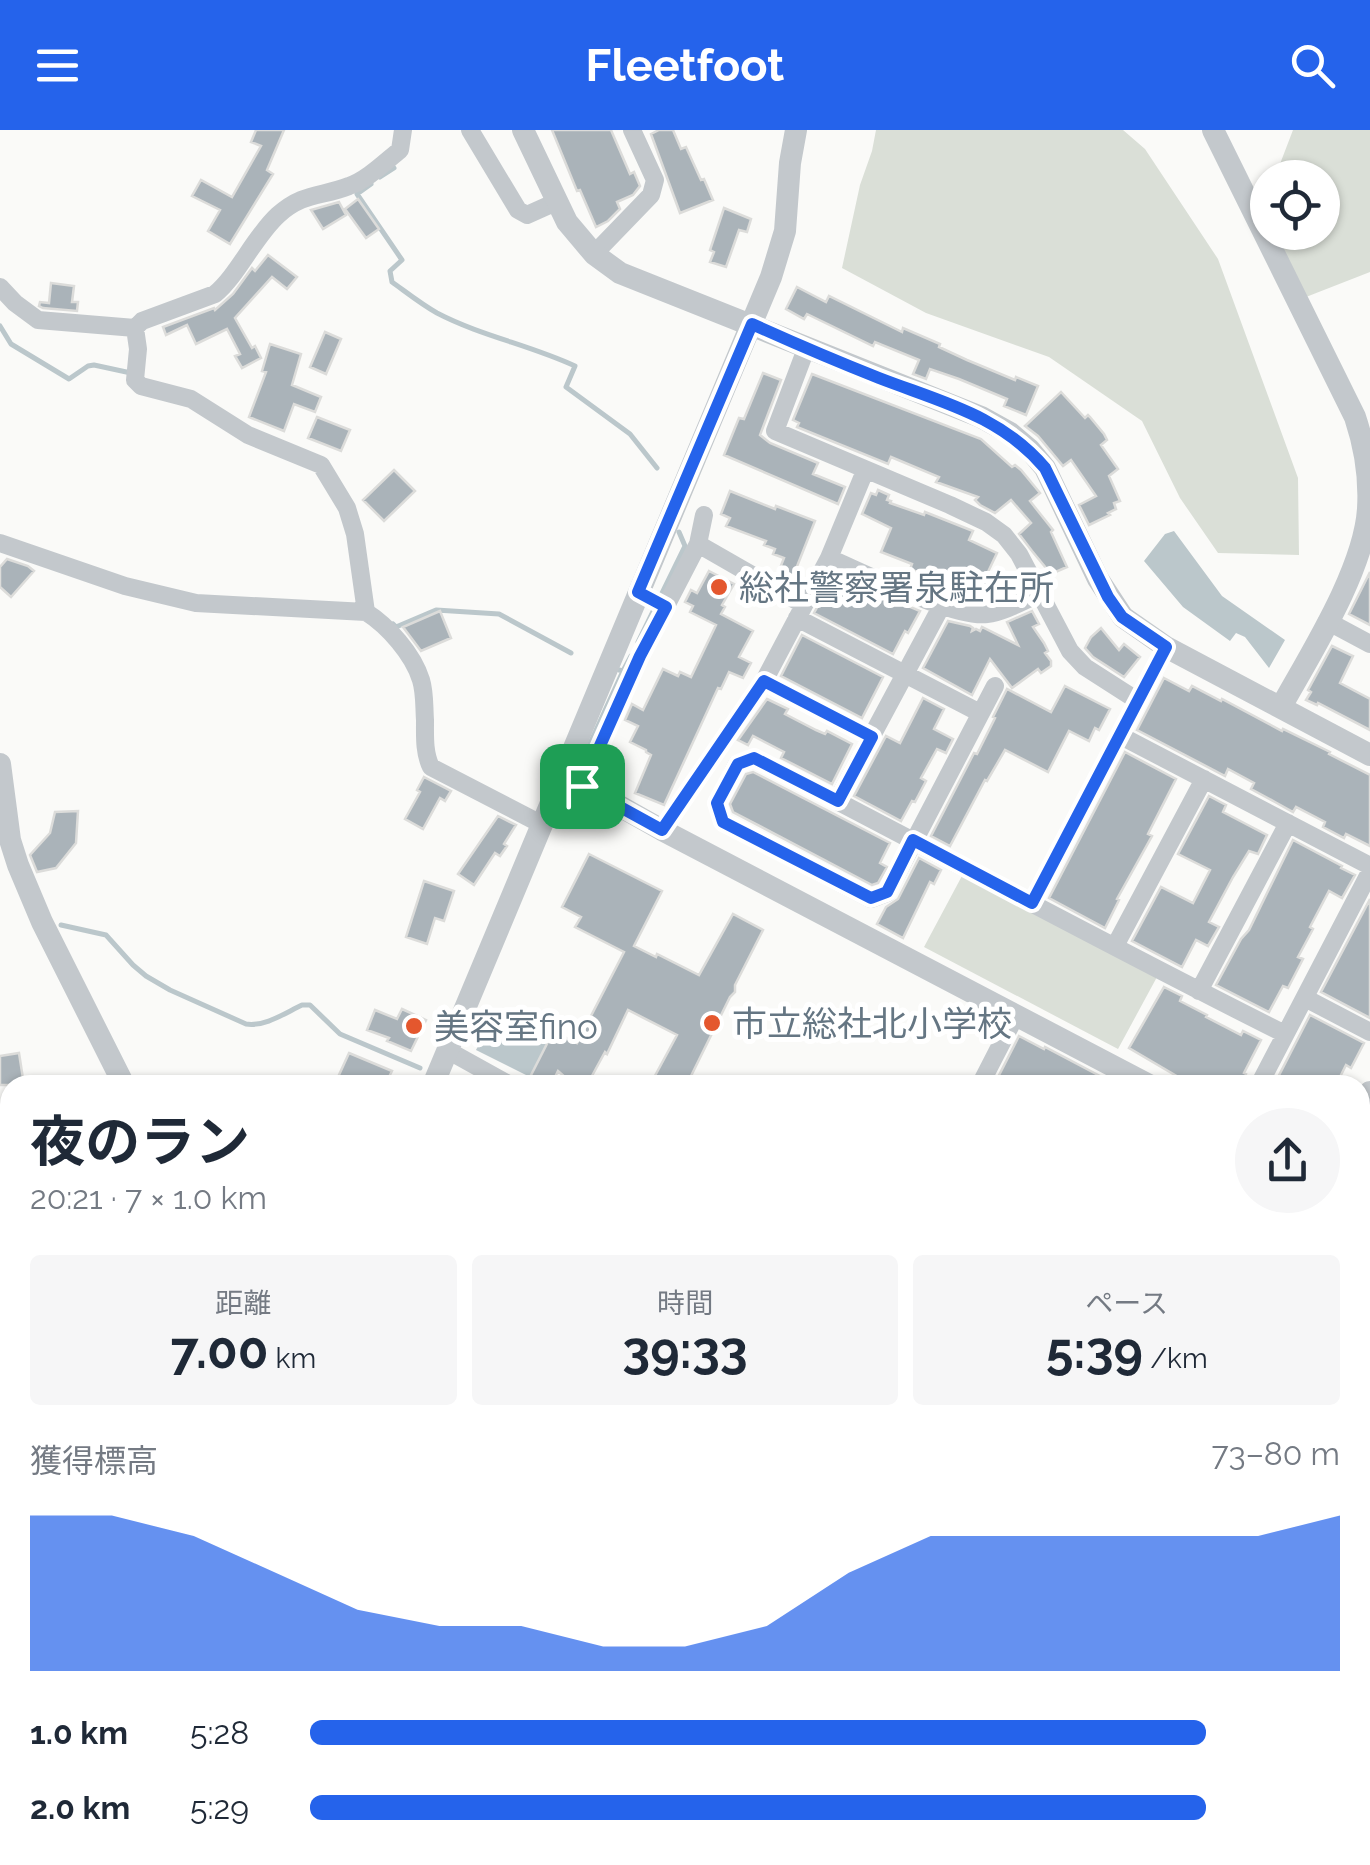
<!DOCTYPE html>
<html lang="ja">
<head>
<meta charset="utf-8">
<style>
	body { margin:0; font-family:Raleway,"Noto Sans JP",sans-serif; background:#f6f6f7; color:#1f2937; height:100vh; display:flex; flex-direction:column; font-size:38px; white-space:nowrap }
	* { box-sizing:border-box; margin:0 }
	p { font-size:32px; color:#747a83 }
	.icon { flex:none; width:55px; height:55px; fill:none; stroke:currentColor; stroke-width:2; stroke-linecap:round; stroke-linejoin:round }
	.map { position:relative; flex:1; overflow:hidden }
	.panel { position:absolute; left:0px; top:945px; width:1370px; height:790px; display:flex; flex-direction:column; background:#fff; border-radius:30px 30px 0 0; box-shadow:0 2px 8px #0004 }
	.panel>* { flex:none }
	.buttons { position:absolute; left:1250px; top:30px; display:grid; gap:20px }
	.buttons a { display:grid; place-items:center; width:90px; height:90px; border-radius:50%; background:#fff; box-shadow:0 2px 8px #0004; font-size:50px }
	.pin { position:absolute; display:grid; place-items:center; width:85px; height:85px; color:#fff; margin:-42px; border-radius:20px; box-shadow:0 5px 15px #0006 }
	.round { display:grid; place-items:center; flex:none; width:105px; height:105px; border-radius:52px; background:#f6f6f7 }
	.head { display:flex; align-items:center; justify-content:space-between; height:170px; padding:0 30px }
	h1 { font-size:55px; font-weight:700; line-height:75px }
	.stats { display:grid; grid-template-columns:repeat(3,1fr); gap:15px; height:170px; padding:10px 30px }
	.stats div { display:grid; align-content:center; border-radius:10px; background:#f6f6f7; text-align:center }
	.stats b { font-size:50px; font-weight:700 }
	.stats small { font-size:28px; font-weight:400 }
	.stats p { font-size:28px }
	.chart { height:280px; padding:20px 30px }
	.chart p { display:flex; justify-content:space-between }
	.chart svg { width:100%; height:180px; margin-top:10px; fill:#2563eb; opacity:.7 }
	ul { padding:0 30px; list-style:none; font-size:32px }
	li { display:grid; grid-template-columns:160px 120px 1fr; align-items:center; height:75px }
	li i { height:25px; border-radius:12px; background:#2563eb }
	header { display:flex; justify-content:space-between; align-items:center; height:130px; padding:0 30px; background:#2563eb; color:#fff; font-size:45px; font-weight:700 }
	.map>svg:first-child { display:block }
	.green { fill:#dadfd7 }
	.water { fill:#bbc7cb }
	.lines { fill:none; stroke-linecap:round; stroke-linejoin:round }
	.stream { stroke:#bbc7cb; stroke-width:5 }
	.building { fill:#aab3b9; stroke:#dcdcda; stroke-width:2.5 }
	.minor { stroke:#c3c8cc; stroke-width:18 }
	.tertiary { stroke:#c3c8cc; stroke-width:22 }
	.route-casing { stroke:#fff; stroke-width:20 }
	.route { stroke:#2563eb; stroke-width:12 }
	.poi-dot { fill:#e4572e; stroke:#fff; stroke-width:4 }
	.labels { text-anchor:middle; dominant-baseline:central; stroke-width:10; stroke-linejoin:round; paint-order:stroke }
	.poi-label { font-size:35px; fill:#657683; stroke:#fff; text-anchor:start }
</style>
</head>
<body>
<header><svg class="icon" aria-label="menu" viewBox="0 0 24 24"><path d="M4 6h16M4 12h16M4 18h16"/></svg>Fleetfoot<svg class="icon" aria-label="search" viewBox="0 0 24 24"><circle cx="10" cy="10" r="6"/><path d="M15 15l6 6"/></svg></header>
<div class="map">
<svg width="1370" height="1735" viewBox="0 0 1370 1735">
	<rect width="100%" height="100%" fill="#fafaf8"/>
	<path class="green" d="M876,0H1123L1145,19L1218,129L1298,348L1299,425L1218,423L1180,368L1142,291L1049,227L926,183L842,138L860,55L872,21Z
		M1293,0H1370V142L1306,167L1274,103L1322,102V48L1275,47Z
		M963,744L1157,847L1118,919L924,817Z
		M0,1032H10V1290H0Z
		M430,1725H702L704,1735H430Z
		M886,1725H1090L1093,1735H889Z"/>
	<path class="water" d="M1174,401L1222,466L1285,510L1269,538L1245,507L1236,503L1230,511L1183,477L1144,431L1165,404Z
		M495,883L549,910L530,947L476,920Z"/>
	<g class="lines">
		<path class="stream" d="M380,47L394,38
			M371,54L357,64L402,130L390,141L392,152C406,162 421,174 437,183C481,206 530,215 575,236L566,257L630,304L657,338
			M0,196L11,214L69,249L88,236L94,235L131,243
			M393,494L396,497L436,480L499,484L571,523
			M638,512L685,416L679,402
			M623,541L631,526
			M581,633L623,541L619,540
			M61,795L106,805L133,835L146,846L170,860L246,894C265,897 285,883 302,875H310L340,904L420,938
			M1360,1440L1370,1445"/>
	</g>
	<path class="building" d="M256,0H284L267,40L273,44L230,114L208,101L220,80L192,66L201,50L232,67L261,16L251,12Z
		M552,0H611L630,44L634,42L640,56L633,65L617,72L620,79L608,91L596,97L580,60L577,61Z
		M659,0H673L681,19L686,17L701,50L704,49L713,70L680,83L651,4Z
		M358,69L379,99L366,108L345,79Z
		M339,72L346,85L323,99L311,80Z
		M724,78L751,89L747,102L739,100L726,137L710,132L714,122L710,120Z
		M268,125L297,147L287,159L272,147L235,188L252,218L255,216L261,228L242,238L235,226L240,224L227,199L196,214L187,195L166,205L163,197L214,178L215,180L233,164L252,138L255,141Z
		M51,153L74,156L72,172H78L77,181L43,178L39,176L40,172L49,173Z
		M797,157L826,172L829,166L902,202L903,198L940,214L939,217L967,230L1015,250L1016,247L1038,256L1026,285L1004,276L1007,269L959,249L930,239L926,249L913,244L919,230L875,212L873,216L807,184L804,189L786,179Z
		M325,202L341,209L326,244L310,237Z
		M270,214L301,224L292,255L321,267L315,282L294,274L284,301L249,287L266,242L262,241Z
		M763,243L781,250L760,305L770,313L818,333L813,344L845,357L838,374L724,325L739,288L744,289Z
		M812,244L981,309L1012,337L1015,335L1021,340L1040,363L1030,371L1053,400L1051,402L1067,437L1051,444L1032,421L1019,404L1031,393L1011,370L995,383L980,375L975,370L978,367L936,352L939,347L891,327L888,334L797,297L799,293L793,290Z
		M1061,262L1085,288L1088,285L1090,287L1104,304L1107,310L1101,315L1118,339L1109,346L1120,371L1114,373L1116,379L1108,383L1110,385L1089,395L1079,375L1096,366L1071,330L1063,336L1038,306L1025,296Z
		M317,287L350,300L341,321L308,308Z
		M394,340L415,361L384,391L363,370Z
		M878,360L889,365L887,370L891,371L890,373L924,385L925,382L973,401L969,410L997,423L987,444L995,447L985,471L910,439L912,434L881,422L891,398L862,384L871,363L876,365Z
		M730,361L775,379L776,376L815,391L792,449L778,443L784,428L773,424L775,419L764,415L766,411L726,396L730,388L721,384Z
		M7,429L28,436L34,441L11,467L0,457V437Z
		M709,441L734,454L722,475L725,477L721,484L753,501L739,527L751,533L743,548L729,542L721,559L718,558L664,675L635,663L651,625L646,622V620L630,612L638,596L625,590L632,574L643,580L663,539L678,546L680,542L691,547L716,495L690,482L693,476L685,472L691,460L697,463Z
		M1370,442V495L1349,484Z
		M838,446L920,481L908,503L905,501L893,524L814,483L826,461L829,463Z
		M440,481L451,508L421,521L403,497Z
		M1032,481L1039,494L1033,497L1044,513L1048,521L1045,523L1051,531V536L1041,543L1038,539L1012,558L990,529L972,565L923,538L948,491L970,496L973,498L972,501L976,499L980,501L982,497L1018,515L1007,492Z
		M1101,498L1119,520L1124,514L1140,527L1124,547L1093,527L1085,518L1091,507Z
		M802,505L883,547L862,588L781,546Z
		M1332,516L1353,526L1340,553L1370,569V600L1318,573L1317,575L1306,570L1311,562L1308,560Z
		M1164,548L1189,561L1192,556L1221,571L1222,569L1282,601L1283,599L1330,622L1329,624L1370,645V716L1346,704L1344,708L1323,697L1325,692L1296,677L1293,682L1275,672L1251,659L1254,653L1228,639L1225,646L1137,600Z
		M1065,556L1110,579L1099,600L1095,598L1089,611L1069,601L1048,642L1005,620L987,651L985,650L950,716L931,706L974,623L977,624L995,588L993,587L1007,559L1051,582Z
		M923,568L944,579L934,599L953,609L946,623L937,619L921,648L926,651L915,672L912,671L901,691L854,666L886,606L900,613Z
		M767,569L788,579L785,584L816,600L825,604L827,601L852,614L832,654L781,628L784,622L753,606L748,615L738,610Z
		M1125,622L1176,649L1148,704L1152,706L1117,769L1119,770L1105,798L1049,768Z
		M753,642L890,713L880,733L887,737L878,753L872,755L733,682L730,674L746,644Z
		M424,647L451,661L445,671L440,668L423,699L405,689L420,662L417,660Z
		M1209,666L1226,675L1223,682L1267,705L1258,724L1249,721L1233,747L1209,792L1219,797L1208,816L1196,810L1182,837L1132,811L1161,757L1193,773L1210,740L1178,724Z
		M78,681L76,713L56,738L37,742L30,725L50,703L55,682Z
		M498,686L516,695L504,714L507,716L500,726L495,723L474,755L458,744Z
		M1293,710L1342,736L1341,738L1355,745L1342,768L1329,761L1310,797L1313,799L1298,827L1303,829L1288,858L1283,856L1269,882L1216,855L1241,809L1249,800Z
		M589,724L662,761L634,816L656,827L657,824L699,845L733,784L763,800L735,855V862L730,867L690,948L684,955H650L677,905L628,880L607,924L605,922L587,955H574L558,941L551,955H526L553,902L577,913L624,822L575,797L581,787L562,777Z
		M919,728L941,740L934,754L930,752L903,808L877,794L886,777L898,769Z
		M424,751L454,761L444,791L435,788L427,814L406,807Z
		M1370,769V888L1321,862Z
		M1164,857L1182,866L1180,871L1207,885L1206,887L1241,905L1243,901L1261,910L1244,943L1246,944L1241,955H1192L1129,918Z
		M402,879L426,890L411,921L387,911L389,908L367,900L375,880L397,889Z
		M1310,885L1364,913L1351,938L1346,935L1336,955H1274Z
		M1019,906L1044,919L1045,917L1117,955H994Z
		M19,923L24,955H0V926Z
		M349,923L392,941L385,955H361L339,945Z"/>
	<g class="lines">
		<path class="minor" d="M470,0L518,80L527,85L556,72
			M594,124L651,65L655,50L632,0
			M0,157L15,173L38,190L135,198L142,191L215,164C238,145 254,107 278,85C304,62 321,67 349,56C367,50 385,32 400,20L403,0
			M135,198L138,219L135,250L141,256L191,269L248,305L321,335L347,378L355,404L366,482
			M806,219L775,301L950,375L986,392L1004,405L1019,424L1070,521L1085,537L1138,571
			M0,413L125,456L196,473L366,482C388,496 413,524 421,550C425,563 424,576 425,590C425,606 424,623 431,637L541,694
			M698,414L804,475
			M829,428C862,442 956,489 987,484C1004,482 1023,471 1039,464
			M797,488L980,583
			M1327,491L1370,514
			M764,551L872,607
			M995,556L887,763L871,769L723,692L717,673L737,634L754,628C931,719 1107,815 1285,904
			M1121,606L1370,736
			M583,655L640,526L698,414L704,385
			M837,671L942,475
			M662,700L764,551L829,428L865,341
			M1032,773L1166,517
			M1115,816L1204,649
			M1199,861L1288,693
			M1305,868L1370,902
			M447,920L510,955
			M980,955L1016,885
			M1259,955L1370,742
			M0,1003L10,1009
			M1360,1065L1370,1071
			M1360,1201L1370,1181
			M1360,1408L1370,1405
			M10,1491L7,1527L10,1536
			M118,1725L122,1735
			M1338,1725L1348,1730L1370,1719"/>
		<path class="tertiary" d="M523,0L567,92L594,124L620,143L981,287L1010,303L1030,320L1045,338L1098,449L1123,487L1166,517L1370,625
			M1213,0L1355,287C1365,317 1370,346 1368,379C1364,440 1311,523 1281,577
			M0,634L10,710L18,735L42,792L124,955
			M561,643L662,700L1149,955
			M433,955L771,147L785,101L790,33L796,0
			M1360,981L1370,962
			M1290,1725L1301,1735
			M206,1735L208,1725"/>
	</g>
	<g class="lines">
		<g class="route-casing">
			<path id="route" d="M752,194C794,213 836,231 879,248C941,272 1000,285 1045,338L1108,467L1122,487L1166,517L1032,773L913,710L887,762L871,768L723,692L717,673L738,634L754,628L838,671L872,607L764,551L662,700L582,656L640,526L666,477L638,462Z"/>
		</g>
		<use href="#route" class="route"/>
	</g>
	<g class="poi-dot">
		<circle cx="719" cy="457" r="10"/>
		<circle cx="712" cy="893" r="10"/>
		<circle cx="414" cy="896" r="10"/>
	</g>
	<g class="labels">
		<g class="poi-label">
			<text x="739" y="457">総社警察署泉駐在所</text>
			<text x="732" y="893">市立総社北小学校</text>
			<text x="434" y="896">美容室fino</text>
		</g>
	</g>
</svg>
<div class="buttons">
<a><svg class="icon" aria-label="locate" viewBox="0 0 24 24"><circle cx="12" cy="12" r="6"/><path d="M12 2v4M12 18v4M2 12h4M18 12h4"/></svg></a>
</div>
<div class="pin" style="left:582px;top:656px;background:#1e9e55"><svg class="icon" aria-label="arrive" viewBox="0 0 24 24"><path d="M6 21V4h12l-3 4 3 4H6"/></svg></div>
<section class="panel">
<div class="head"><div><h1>夜のラン</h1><p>20:21 · 7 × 1.0 km</p></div><a class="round"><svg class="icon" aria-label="share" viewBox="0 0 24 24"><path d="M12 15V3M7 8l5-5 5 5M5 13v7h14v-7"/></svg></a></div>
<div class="stats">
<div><p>距離</p><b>7.00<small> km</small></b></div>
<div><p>時間</p><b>39:33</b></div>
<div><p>ペース</p><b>5:39<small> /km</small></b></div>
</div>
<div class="chart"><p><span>獲得標高</span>73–80 m</p>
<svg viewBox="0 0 160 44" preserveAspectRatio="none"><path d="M0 44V6L10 6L20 11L30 20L40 29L50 33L60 33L70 38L80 38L90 33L100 20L110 11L120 11L130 11L140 11L150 11L160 6V44z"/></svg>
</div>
<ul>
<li><b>1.0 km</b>5:28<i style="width:87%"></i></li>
<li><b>2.0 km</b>5:29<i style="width:87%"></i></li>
</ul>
</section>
</div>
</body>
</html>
